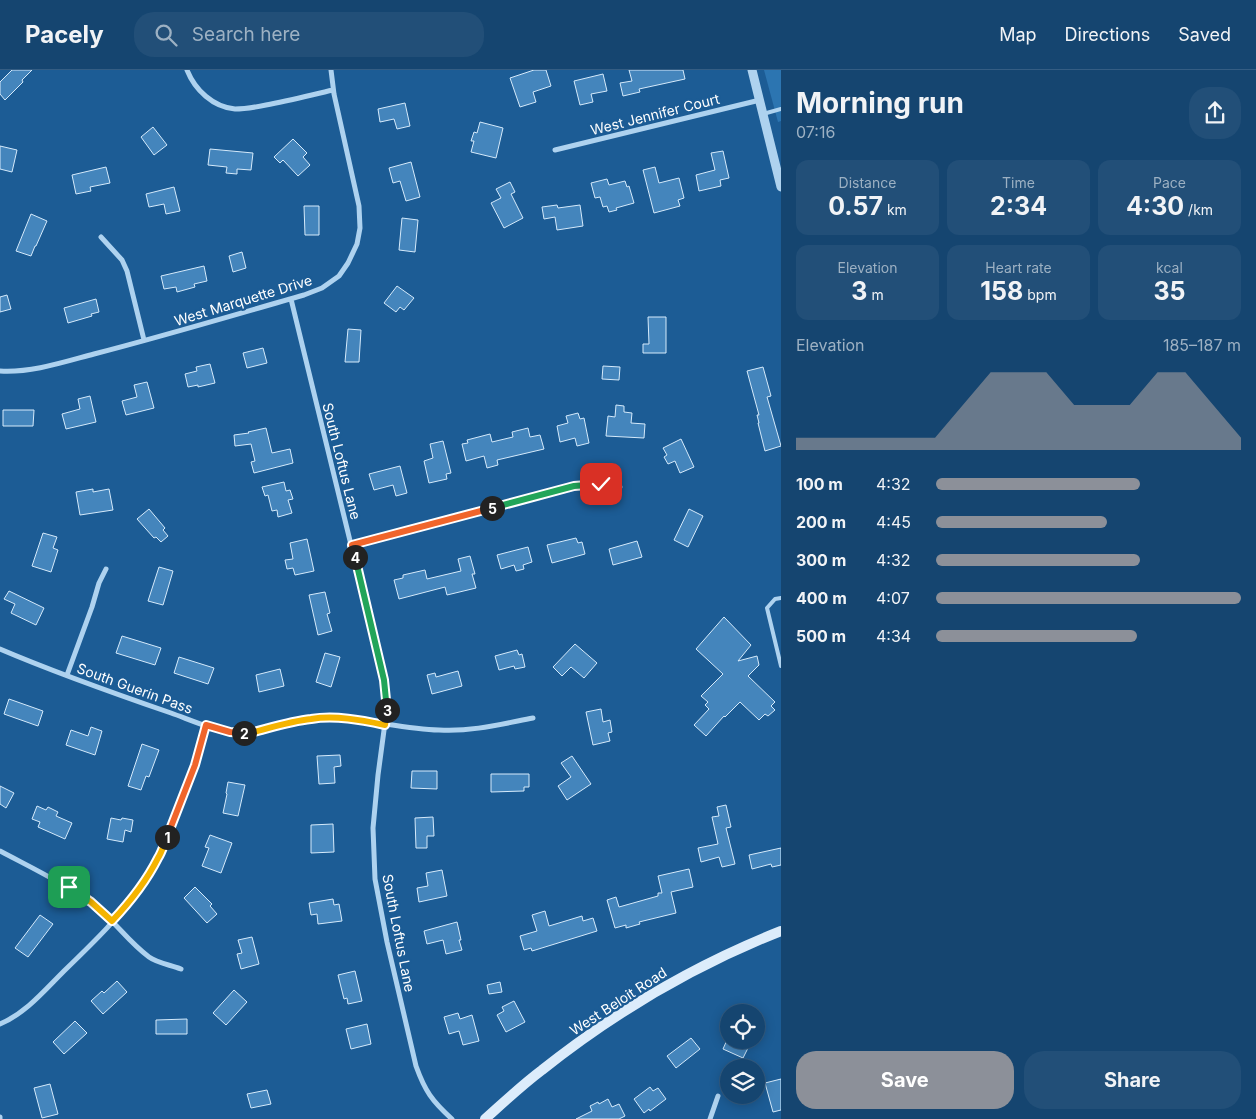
<!DOCTYPE html>
<html lang="en">
<head>
<meta charset="utf-8">
<style>
	body { margin:0; font-family:Inter,sans-serif; background:#224f78; color:#f1f3f6; height:100vh; display:flex; flex-direction:column; font-size:19px; white-space:nowrap }
	* { box-sizing:border-box; margin:0 }
	p { font-size:16px; color:#9db1c3 }
	.icon { flex:none; width:28px; height:28px; fill:none; stroke:currentColor; stroke-width:2; stroke-linecap:round; stroke-linejoin:round }
	.map { position:relative; flex:1; overflow:hidden }
	.details { display:flex; flex-direction:column; background:#154570; width:475px }
	.details>* { flex:none }
	.controls { position:absolute; left:720px; top:934px; display:grid; gap:10px }
	.controls a { display:grid; place-items:center; width:45px; height:45px; border-radius:50%; background:#154570; box-shadow:0 2px 12px #0003,0 0 0 1px #345d83; font-size:25px }
	.pin { position:absolute; display:grid; place-items:center; width:42px; height:42px; color:#fff; margin:-21px; border-radius:10px; box-shadow:0 2px 8px #0006 }
	.km { position:absolute; width:25px; height:25px; margin:-12px; border-radius:50%; background:#222; color:#fff; font-size:14px; line-height:25px; text-align:center }
	.round { display:grid; place-items:center; flex:none; width:52px; height:52px; border-radius:20px; background:#224f78 }
	.head { display:flex; align-items:center; justify-content:space-between; height:85px; padding:0 15px }
	h1 { font-size:28px; font-weight:700; line-height:38px }
	.figures { display:grid; grid-template-columns:repeat(3,1fr); gap:8px; height:85px; padding:5px 15px }
	.figures div { display:grid; align-content:center; border-radius:12px; background:#224f78; text-align:center }
	.figures b { font-size:25px; font-weight:700 }
	.figures small { font-size:14px; font-weight:400 }
	.figures p { font-size:14px }
	.chart { height:140px; padding:10px 15px }
	.chart p { display:flex; justify-content:space-between }
	.chart svg { width:100%; height:90px; margin-top:5px; fill:#8c9099; opacity:.7 }
	.primary-button { display:flex; gap:10px; margin-top:auto; padding:10px 15px }
	.primary-button a { flex:1; height:58px; border-radius:20px; background:#8c9099; color:#fff; font-size:20px; font-weight:700; line-height:58px; text-align:center }
	.primary-button a+a { background:#224f78; color:#f1f3f6 }
	ul { padding:0 15px; list-style:none; font-size:16px }
	li { display:grid; grid-template-columns:80px 60px 1fr; align-items:center; height:38px }
	li i { height:12px; border-radius:6px; background:#8c9099 }
	header { display:flex; align-items:center; gap:30px; box-sizing:border-box; height:70px; padding:0 25px; background:#154570; border-bottom:1px solid #345d83 }
	header strong { font-size:24px }
	nav { display:flex; gap:28px; margin-inline-start:auto; font-size:18px }
	.search { width:350px; height:45px; background:#224f78; display:flex; align-items:center; gap:12px; box-sizing:border-box; padding:0 18px; border-radius:20px; color:#9db1c3; font-size:19px }
	main { display:flex; flex:1; min-height:0 }
	.map>svg:first-child { display:block }
	.green { fill:#2c75b1 }
	.building { fill:#4485bc; stroke:#d5eafb }
	.lines { fill:none; stroke-linecap:round; stroke-linejoin:round }
	.service { stroke:#aed2ef; stroke-width:4 }
	.minor { stroke:#aed2ef; stroke-width:5 }
	.tertiary { stroke:#aed2ef; stroke-width:9 }
	.secondary { stroke:#dcecfb; stroke-width:10 }
	.split-1-casing { stroke:#fff; stroke-width:10 }
	.split-2-casing { stroke:#fff; stroke-width:10 }
	.split-3-casing { stroke:#fff; stroke-width:10 }
	.split-4-casing { stroke:#fff; stroke-width:10 }
	.split-5-casing { stroke:#fff; stroke-width:10 }
	.split-6-casing { stroke:#fff; stroke-width:10 }
	.split-1 { stroke:#f5b400; stroke-width:6 }
	.split-2 { stroke:#f0652b; stroke-width:6 }
	.split-3 { stroke:#f5b400; stroke-width:6 }
	.split-4 { stroke:#22a559; stroke-width:6 }
	.split-5 { stroke:#f0652b; stroke-width:6 }
	.split-6 { stroke:#22a559; stroke-width:6 }
	.labels { text-anchor:middle; dominant-baseline:central; stroke-width:4.5; stroke-linejoin:round; paint-order:stroke }
	.street-label { font-size:14px; fill:#fff; stroke:#1c5c95 }
</style>
</head>
<body>
<header>
<strong>Pacely</strong>
<div class="search"><svg class="icon" aria-label="search" viewBox="0 0 24 24"><circle cx="10" cy="10" r="6"/><path d="M15 15l6 6"/></svg>Search here</div>
<nav><a>Map</a><a>Directions</a><a>Saved</a></nav>
</header>
<main>
<div class="map">
<svg width="781" height="1049" viewBox="0 0 781 1049">
	<rect width="100%" height="100%" fill="#1c5c95"/>
	<path class="green" d="M764,0H781V51L778,52Z"/>
	<path class="building" d="M12,0H32L22,10L23,12L5,30L0,24V12Z
		M534,0H546L551,16L533,22L536,32L520,37L510,8Z
		M629,0H683L685,9L639,19L640,22L623,26L620,13L632,11Z
		M603,4L607,21L591,24L593,32L580,35L574,11Z
		M405,33L410,56L397,59L394,49L380,52L378,39Z
		M480,52L503,58L496,88L471,82L474,71H471L474,62L477,63Z
		M153,57L167,75L154,85L141,67Z
		M293,69L307,83L303,87L310,95L298,106L283,90L280,93L274,87Z
		M0,76L17,80L12,102L0,99Z
		M210,79L253,83L251,100L237,99V104L226,103L227,97L208,95Z
		M723,81L729,108L720,110L721,116L699,121L696,105L715,100L711,83Z
		M411,92L420,127L406,131L400,111L393,113L389,98Z
		M106,97L110,113L90,117L91,121L76,124L72,105Z
		M655,97L659,113L679,108L684,128L678,130L680,136L654,143L643,100Z
		M607,109L609,115L625,111L627,117L629,116L634,133L616,138L617,140L609,142L607,136L603,137L600,127L595,128L591,113Z
		M510,112L515,122L511,124L523,148L504,158L491,133L501,128L496,119Z
		M174,117L180,141L166,144L164,134L149,137L146,124Z
		M557,135L558,138L580,135L583,156L557,160L555,147L544,149L542,137Z
		M304,136H319V165H305Z
		M31,144L47,151L36,176H35L31,186L16,181Z
		M402,148L418,150L415,182L399,180Z
		M242,182L246,198L233,202L229,186Z
		M204,196L207,211L194,214L195,217L177,222L176,217L164,219L161,206Z
		M397,216L414,228L404,240L400,237L396,242L384,233Z
		M7,225L11,239L0,242V227Z
		M96,229L99,242L91,244L92,246L68,253L64,238Z
		M648,247H666V283H643V274H649Z
		M348,259L361,260L359,292H345Z
		M263,278L267,293L247,298L243,283Z
		M210,294L215,313L198,317V315L188,317L185,304L197,301L196,297Z
		M603,296L620,297L619,310L602,309Z
		M763,297L771,326L767,327L781,376L765,381L758,353H759L757,345H759L747,301Z
		M147,312L154,338L126,345L122,331L137,327L134,315Z
		M90,326L96,352L66,359L62,344L80,339L78,329Z
		M616,335L624,336V342L632,343L631,353L645,354L644,368L606,366L608,346L615,347Z
		M3,340H34L33,356H3Z
		M578,343L580,349L584,348L589,373L577,376L575,368L560,372L557,356L568,353L566,346Z
		M266,358L272,383L290,379L293,393L254,403L251,392L255,391L251,374L235,376L234,365L249,363L248,362Z
		M528,358L530,367L540,365L544,379L497,390L498,395L487,398L484,386L466,391L462,374L468,373L467,370L490,364L492,372L513,367L512,362Z
		M681,369L694,397L680,403L675,391L668,394L664,387L667,385L663,378Z
		M443,371L451,403L446,404L447,409L429,413L424,391L433,388L430,374Z
		M400,396L407,423L396,426L393,415L374,420L369,404Z
		M284,412L286,421L290,420L293,429L288,430L292,443L278,447L277,440L272,441L268,425L265,426L262,417Z
		M93,419V422L109,419L113,440L80,445L76,422Z
		M149,439L165,458L163,460L168,466L161,472L156,467L154,468L137,449Z
		M689,439L703,446L688,477L674,470Z
		M43,463L57,467L53,478L58,480L51,502L32,496Z
		M576,468L578,473L582,472L585,484L552,493L547,475Z
		M307,469L314,501L295,505L293,498L287,499L285,490L293,489L290,473Z
		M637,471L642,487L613,495L609,479Z
		M528,477L532,492L523,495L524,499L516,501L514,495L501,499L497,485Z
		M470,486L475,504H472L476,518L447,525L445,517L399,529L394,510L403,508V505L425,500L427,509L461,501L458,489Z
		M159,497L173,501L163,535L148,531Z
		M9,521L44,538L36,555L11,543L15,534L4,529Z
		M325,522L330,543L327,544L332,561L318,565L309,525Z
		M724,547L751,575L738,591L757,586L759,595L748,606L775,632L771,636L775,640L768,646L765,644L759,650L740,632L725,647L724,646L706,666L694,655L709,639L705,635L708,632L701,626L723,604L696,579Z
		M122,566L161,578L155,595L116,583Z
		M575,574L597,593L584,608L571,597L562,606L553,597Z
		M517,580L519,585L522,584L525,597L515,599L514,596L499,600L495,586Z
		M325,583L340,587L331,617L316,612Z
		M179,587L214,598L208,614L174,603Z
		M280,599L284,616L259,622L256,605Z
		M458,601L462,616L432,624L427,605L435,603L436,607Z
		M9,629L43,641L38,656L4,644Z
		M601,639L603,652L610,650L612,662L608,663L610,671L593,675L586,642Z
		M91,657L102,661L95,685L66,675L71,660L88,666Z
		M142,674L159,680L149,707L146,706L141,720L128,716Z
		M340,685L341,696L334,697L335,713L319,714L317,686Z
		M572,686L591,714L567,730L558,716L571,707L561,693Z
		M412,701H437V719L411,718Z
		M491,704H529V717H524V721L491,722Z
		M228,712L245,715L238,746L223,743L227,724L226,723Z
		M0,716L14,723L6,738L0,734Z
		M726,735L731,757L726,758L735,794L722,797L719,787L701,792L698,778L718,774L712,747L719,746L717,737Z
		M37,736L46,740L48,737L58,742L56,746L72,753L65,769L38,757L40,752L32,749Z
		M433,747L434,766H427V778H416L415,748Z
		M111,748L121,750L122,748L133,750L131,762L125,760L123,772L107,769Z
		M333,754L334,782L311,783V755Z
		M210,765L232,773L221,803L202,796L209,778L205,777Z
		M781,778V795L772,797L771,794L752,799L749,785Z
		M689,799L693,817L671,822L676,843L639,852L640,854L626,858V855L615,858L607,830L616,827L619,837L658,826V823H662L658,806Z
		M442,800L447,826L419,832L417,818L428,816L426,803Z
		M195,817L212,834L210,836L217,844L207,853L184,828Z
		M333,829L334,835L339,834L342,851L318,854L317,844L311,845L309,833Z
		M545,841L549,856L582,846L583,851L593,848L597,861L532,881L531,878L524,880L520,866L537,861L532,845Z
		M40,845L53,854L28,887L15,878Z
		M457,852L461,870H459L462,880L446,884L443,870L427,874L424,861Z
		M252,867L259,894L241,899L237,884L242,883L238,870Z
		M355,901L362,931L348,934L347,928L344,929L338,905Z
		M117,911L127,922L103,944L91,931L102,921L104,923Z
		M500,912L502,922L489,924L487,915Z
		M234,920L247,932L226,955L213,943Z
		M514,931L525,952L506,962L497,945L504,941L502,937Z
		M458,943L460,949L472,945L479,971L463,975L459,961L449,964L444,947Z
		M187,949V964H156V950Z
		M75,951L87,963L64,984L53,972Z
		M367,954L371,974L351,979L346,959Z
		M691,968L700,979L676,998L667,986Z
		M727,970H752L743,988L723,979Z
		M781,1009V1040L773,1042L765,1013Z
		M50,1014L58,1044L42,1048L34,1018Z
		M650,1017L653,1021L658,1018L666,1029L650,1041L649,1039L644,1043L634,1029Z
		M267,1020L271,1034L251,1038L247,1024Z
		M608,1029L612,1037L619,1034L625,1046L619,1049H576L592,1041L590,1036L598,1032L599,1034Z"/>
	<g class="lines">
		<path class="service" d="M763,44L781,39
			M781,528L775,529L767,538L781,596"/>
		<path class="minor" d="M187,0C195,20 213,37 235,39C245,39 256,37 266,35C288,31 311,25 333,20
			M555,80L760,30
			M101,167L122,190L127,201L144,270
			M291,229C321,356 354,483 384,610L387,638L378,705L373,758L375,809L387,872L416,996C425,1021 432,1031 452,1049
			M0,301C31,303 64,292 94,284C164,266 234,245 304,225L322,218L339,206L348,193L357,174L360,158L359,136L334,24L331,0
			M352,475L574,416L601,414L620,417
			M0,579C56,603 113,623 171,643C191,650 219,663 240,663C250,663 260,660 270,658C291,653 312,647 334,648C369,649 403,659 439,660C471,662 502,654 533,648
			M67,605L92,537L99,513L106,499
			M0,781C30,797 62,812 90,832C112,847 127,871 149,887C157,893 171,895 181,899
			M0,954C26,943 44,921 64,901C93,873 123,844 145,811C164,783 173,751 185,720C193,698 200,678 206,655
			M0,1047V1049
			M710,1049L718,1026"/>
		<path class="tertiary" d="M752,0L781,117"/>
		<path class="secondary" d="M485,1049C504,1032 522,1015 542,1000C615,942 695,895 781,861"/>
	</g>
	<g class="lines">
		<g class="split-1-casing">
			<path id="split-1" d="M69,817L91,832L112,851C130,832 146,812 158,788C162,782 164,774 167,767"/>
		</g>
		<g class="split-2-casing">
			<path id="split-2" d="M167,767L195,695L206,655L230,662L244,663"/>
		</g>
		<g class="split-3-casing">
			<path id="split-3" d="M244,663L254,662C273,657 292,651 311,649C335,645 361,650 385,655L387,640"/>
		</g>
		<g class="split-4-casing">
			<path id="split-4" d="M355,487L384,610L387,640"/>
		</g>
		<g class="split-5-casing">
			<path id="split-5" d="M355,487L352,475L492,438"/>
		</g>
		<g class="split-6-casing">
			<path id="split-6" d="M492,438L574,416L601,414"/>
		</g>
		<use href="#split-1" class="split-1"/>
		<use href="#split-2" class="split-2"/>
		<use href="#split-3" class="split-3"/>
		<use href="#split-4" class="split-4"/>
		<use href="#split-5" class="split-5"/>
		<use href="#split-6" class="split-6"/>
	</g>
	<g class="labels">
		<g class="street-label">
			<text transform="translate(655 44) rotate(-14)">West Jennifer Court</text>
			<text transform="translate(243 230) rotate(-17)">West Marquette Drive</text>
			<text transform="translate(342 391) rotate(76)">South Loftus Lane</text>
			<text transform="translate(135 618) rotate(20)">South Guerin Pass</text>
			<text transform="translate(399 863) rotate(79)">South Loftus Lane</text>
			<text transform="translate(618 931) rotate(-33)">West Beloit Road</text>
		</g>
	</g>
</svg>
<div class="controls">
<a><svg class="icon" aria-label="locate" viewBox="0 0 24 24"><circle cx="12" cy="12" r="6"/><path d="M12 2v4M12 18v4M2 12h4M18 12h4"/></svg></a>
<a><svg class="icon" aria-label="layers" viewBox="0 0 24 24"><path d="M12 4l9 5-9 5-9-5zM3 14l9 5 9-5"/></svg></a>
</div>
<div class="pin" style="left:69px;top:817px;background:#1e9e55"><svg class="icon" aria-label="arrive" viewBox="0 0 24 24"><path d="M6 21V4h12l-3 4 3 4H6"/></svg></div>
<div class="pin" style="left:601px;top:414px;background:#d93025"><svg class="icon" aria-label="check" viewBox="0 0 24 24"><path d="M5 12l5 5 9-10"/></svg></div>
<b class="km" style="left:167px;top:767px">1</b>
<b class="km" style="left:244px;top:663px">2</b>
<b class="km" style="left:387px;top:640px">3</b>
<b class="km" style="left:355px;top:487px">4</b>
<b class="km" style="left:492px;top:438px">5</b>
</div>
<section class="details">
<div class="head"><div><h1>Morning run</h1><p>07:16</p></div><a class="round"><svg class="icon" aria-label="share" viewBox="0 0 24 24"><path d="M12 15V3M7 8l5-5 5 5M5 13v7h14v-7"/></svg></a></div>
<div class="figures">
<div><p>Distance</p><b>0.57<small> km</small></b></div>
<div><p>Time</p><b>2:34</b></div>
<div><p>Pace</p><b>4:30<small> /km</small></b></div>
</div>
<div class="figures">
<div><p>Elevation</p><b>3<small> m</small></b></div>
<div><p>Heart rate</p><b>158<small> bpm</small></b></div>
<div><p>kcal</p><b>35</b></div>
</div>
<div class="chart"><p><span>Elevation</span>185–187 m</p>
<svg viewBox="0 0 160 44" preserveAspectRatio="none"><path d="M0 44V38L10 38L20 38L30 38L40 38L50 38L60 22L70 6L80 6L90 6L100 22L110 22L120 22L130 6L140 6L150 22L160 38V44z"/></svg>
</div>
<ul>
<li><b>100 m</b>4:32<i style="width:67%"></i></li>
<li><b>200 m</b>4:45<i style="width:56%"></i></li>
<li><b>300 m</b>4:32<i style="width:67%"></i></li>
<li><b>400 m</b>4:07<i style="width:100%"></i></li>
<li><b>500 m</b>4:34<i style="width:66%"></i></li>
</ul>
<div class="primary-button"><a>Save</a><a>Share</a></div>
</section>
</main>
</body>
</html>
